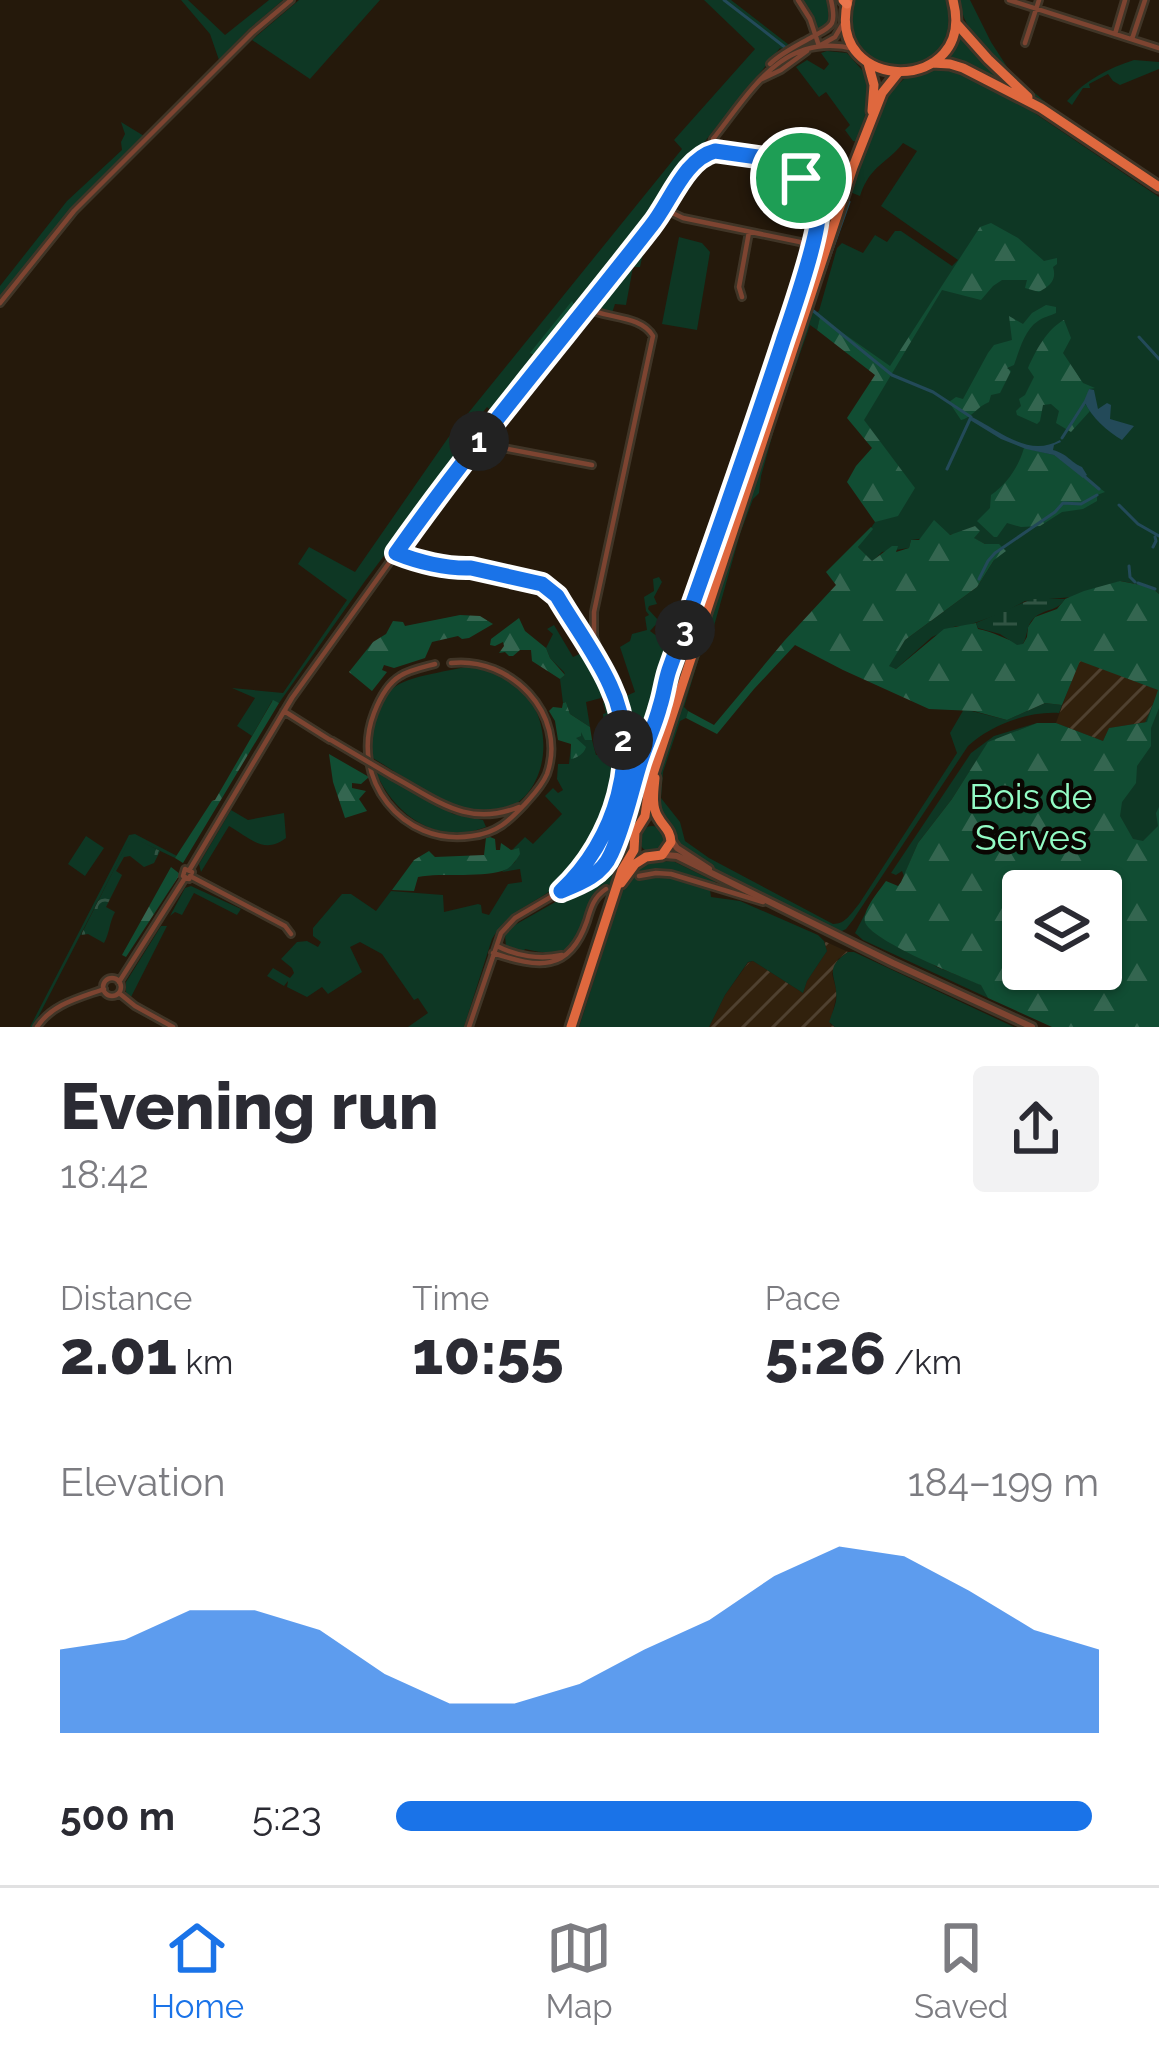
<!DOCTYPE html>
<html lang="en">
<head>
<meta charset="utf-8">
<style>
	body { margin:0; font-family:Raleway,sans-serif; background:#f2f2f3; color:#2b2b33; height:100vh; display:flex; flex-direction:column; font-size:45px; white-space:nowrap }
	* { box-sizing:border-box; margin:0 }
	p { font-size:39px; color:#7c7c81 }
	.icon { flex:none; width:66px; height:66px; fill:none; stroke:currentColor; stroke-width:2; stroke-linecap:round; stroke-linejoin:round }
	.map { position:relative; height:1027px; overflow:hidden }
	.panel { display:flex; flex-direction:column; background:#fff; flex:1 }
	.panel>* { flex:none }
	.fabs { position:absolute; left:1002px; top:870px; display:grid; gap:24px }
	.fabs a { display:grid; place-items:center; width:120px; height:120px; border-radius:12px; background:#fff; box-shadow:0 3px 9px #0004; font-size:60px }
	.pin { position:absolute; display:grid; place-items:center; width:102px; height:102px; color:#fff; margin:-51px; border:6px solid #fff; border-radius:50%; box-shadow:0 3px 12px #0007 }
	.km { position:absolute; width:60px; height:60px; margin:-30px; border-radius:50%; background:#222; color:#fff; font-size:33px; line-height:60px; text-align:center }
	.round { display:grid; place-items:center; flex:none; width:126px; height:126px; border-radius:12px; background:#f2f2f3 }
	.summary { display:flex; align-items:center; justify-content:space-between; height:204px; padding:0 60px }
	h1 { font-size:66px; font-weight:800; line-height:90px }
	.metrics { display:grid; grid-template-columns:repeat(3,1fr); gap:18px; height:204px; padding:12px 60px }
	.metrics div { display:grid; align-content:center }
	.metrics b { font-size:60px; font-weight:800 }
	.metrics small { font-size:33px; font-weight:400 }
	.metrics p { font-size:33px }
	.chart { height:336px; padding:24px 60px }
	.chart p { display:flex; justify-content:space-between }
	.chart svg { width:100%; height:216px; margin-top:12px; fill:#1a73e8; opacity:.7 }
	ul { padding:0 60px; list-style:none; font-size:39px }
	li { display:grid; grid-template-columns:192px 144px 1fr; align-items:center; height:90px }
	li i { height:30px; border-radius:15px; background:#1a73e8 }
	.dock { display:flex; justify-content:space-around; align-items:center; height:168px; border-top:3px solid #e1e1e2; background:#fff; font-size:33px; color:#7c7c81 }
	.dock a { display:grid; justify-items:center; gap:6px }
	.dock .active { color:#1a73e8 }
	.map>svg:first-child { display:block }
	.industrial { fill:url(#industrial-furrows) }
	.green { fill:#0e3724 }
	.forest { fill:url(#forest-firs); fill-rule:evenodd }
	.wetland { fill:url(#wetland-marsh) }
	.park { fill:url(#park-crowns) }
	.water { fill:#234a59 }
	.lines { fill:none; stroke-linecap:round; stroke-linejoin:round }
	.stream { stroke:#234a59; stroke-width:3 }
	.minor-casing { stroke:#403527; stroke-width:10 }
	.tertiary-casing { stroke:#403527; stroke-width:12 }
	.primary-casing { stroke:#403527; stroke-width:15 }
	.trunk-casing { stroke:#403527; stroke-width:15 }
	.minor { stroke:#7d4431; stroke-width:4.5 }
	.tertiary { stroke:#7d4431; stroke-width:6 }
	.primary { stroke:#df683e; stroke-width:9 }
	.trunk { stroke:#ea764d; stroke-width:9 }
	.minor-bridge-casing { stroke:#403527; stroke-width:10; stroke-linecap:butt }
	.minor-bridge { stroke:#7d4431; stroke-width:4.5 }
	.route-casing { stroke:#fff; stroke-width:24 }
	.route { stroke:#1a73e8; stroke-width:15 }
	.labels { text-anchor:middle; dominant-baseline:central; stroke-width:9; stroke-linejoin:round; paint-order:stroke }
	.park-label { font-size:36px; fill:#93fcc5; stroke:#0a0602 }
</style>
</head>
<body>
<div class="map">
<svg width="1159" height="1027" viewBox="0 0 1159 1027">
	<defs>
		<pattern id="industrial-furrows" width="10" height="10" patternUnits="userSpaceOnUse" patternTransform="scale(3)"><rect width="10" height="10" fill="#31210d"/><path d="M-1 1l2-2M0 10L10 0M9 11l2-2" fill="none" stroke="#4f4130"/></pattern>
		<pattern id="forest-firs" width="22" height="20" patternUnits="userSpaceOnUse" patternTransform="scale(3)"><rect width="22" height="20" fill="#114d33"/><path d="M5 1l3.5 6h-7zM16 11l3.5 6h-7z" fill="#346650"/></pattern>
		<pattern id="wetland-marsh" width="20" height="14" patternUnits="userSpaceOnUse" patternTransform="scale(3)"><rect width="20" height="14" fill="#0e3724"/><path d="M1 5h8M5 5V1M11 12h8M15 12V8" fill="none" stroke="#315443"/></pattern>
		<pattern id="park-crowns" width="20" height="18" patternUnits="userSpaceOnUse" patternTransform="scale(3)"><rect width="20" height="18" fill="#0e3724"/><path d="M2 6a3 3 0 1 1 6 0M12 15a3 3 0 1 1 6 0" fill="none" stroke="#315443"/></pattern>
	</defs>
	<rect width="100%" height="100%" fill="#25190b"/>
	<path class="industrial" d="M1079,660L1159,690L1147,722L1109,728L1103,741L1056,723Z
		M824,941L848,952L838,959L832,974L837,993L830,1024L835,1027H709L725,995L748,963L753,961L803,993L807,981L827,951Z"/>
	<path class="green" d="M181,0H188L225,35L269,0H283L247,31L219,60L210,34Z
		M299,0H380L310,79L252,40Z
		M704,0H731L793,48L784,51L780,48L575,303L572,302L531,354L537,357L493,412L487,407L467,432L474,436L365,581L279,703L272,701L252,736L237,726L255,698L232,688L283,693L347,600L298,564L309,547L355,572L448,438L682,149L674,140L755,49Z
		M801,0H827L829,21L822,30L816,31Z
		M855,0H946C970,88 830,86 855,0Z
		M960,0H970L991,42L1011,73L1057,112C1036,101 974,42 965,20C962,14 962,7 960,0Z
		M960,35L988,65L1021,94L945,60Z
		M827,51L847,53L870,79L871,93L858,142L853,141L845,130L850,125L826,92L819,97L796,67L807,60L824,70L829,64L821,53Z
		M1134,60L1159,62V69L1120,85L1113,81L1108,74L1089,84L1090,88H1083L1072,105L1067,101C1085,80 1109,68 1134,60Z
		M935,69L963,73L984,82L983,85L1033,112L1159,197V594L1151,587L1121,581L1073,597L1025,601L1005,612L966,626H956L932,637L896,669L888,666L905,640L977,587L994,560L999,544H985L973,538L975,526L956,534L911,540L909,548L882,552L872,562L858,547L875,522L908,487L858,419L887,371L820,318L817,330L810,325L777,419L761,476L759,493L753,499L740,534L714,626L699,658L684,707L688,711L686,718L680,721L663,772L661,798L680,822L685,841L709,858L833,924C846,924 851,913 859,904L957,753L950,733L964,709L1007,720L1045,703L1062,705L1059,713C1029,711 990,725 968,746L853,920L846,929L840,932L715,870L677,844L673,828L658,810L657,781L810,309L815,313L819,311L837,248L842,243L863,253L875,235L887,242L895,231H901L952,266L958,260L881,206L917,151L903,143C887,164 870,165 860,196L850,192L887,95L904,79Z
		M121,122L144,136L64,217L0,297V286L67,201L122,150L121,142L125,134Z
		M679,237L702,243L710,252L697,330L662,324Z
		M646,240L640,267H633L626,305L615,304L612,313L602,310L600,299Z
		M659,577L662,582L654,597L657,604L649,606L648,609L659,621L650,631L666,643L672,628L663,624V612L668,609L677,612L683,601L669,644L673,652L667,666L660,703L643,742L625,809L618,822L608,851L598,866L579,879L599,850L628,784L627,745L622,704L626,696L635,692L620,647L630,641L632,634L647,630L645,617L649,615L646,611L644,597L654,591L653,579Z
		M554,625L573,657L586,651L603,694L601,698L586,702L590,727L570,714L566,702L563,703L560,679L565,675L564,672L550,658L546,648L553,634L547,629Z
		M465,667C575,669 563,833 468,811C444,805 395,771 371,757C372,677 401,681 465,667Z
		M601,677C617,704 622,744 620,776C618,802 584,864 564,881C539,902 509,909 492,939L464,1027H408L428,1013L418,998L414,1000L382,954L360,942L350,947L362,972L328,994L322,987L307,997L287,987L288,981L284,986L267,976L273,968L290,978L294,973L292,968L281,959L297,942L307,941L318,947L321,942L313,936V928L342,894H351L376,911L391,891L443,895L444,912L478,904L481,905L482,913L489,915L508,884L522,882L520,869L502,872L515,862L519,849H513L525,837L533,844L562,814L545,796L553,788L558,793L563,790L557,779L558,764H569L571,745L577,730L583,731L592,740L596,755L607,753L603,714L606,713L603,703L607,696Z
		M1159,690V837L1131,853L1105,816Z
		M1037,723L988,743L952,799L918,843L904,876L902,871L896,875L891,873L971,753L994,736Z
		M374,768L453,814L483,820L486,827C435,847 392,813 374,768Z
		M231,810L248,820L284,813L286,838C264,855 250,838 229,826L201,872L199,864Z
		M639 839a13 13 0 1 1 26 0a13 13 0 1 1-26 0Z
		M135,834L177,856L175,858L131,837L33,1027H30L129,835Z
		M86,836L104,848L85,876L68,864Z
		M673,861L716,882L712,884L660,869L638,873L640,880C666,873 686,882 710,890L711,897L740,901L818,935L824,941L827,951L807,981L803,993L753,961L748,962L725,995L709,1027H579L622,892L629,877L644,862Z
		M612,862H617L610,884C565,906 601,968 525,949L523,952L506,947L505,935L513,926L603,875Z
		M191,886L241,909L237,915L194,893L182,915L175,912L170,916L185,888Z
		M865,914V921L937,967L982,985L988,998L863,940L855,933Z
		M161,926H167L131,997L126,992V982Z
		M848,952H854L1014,1027H835L829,1022C831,1017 835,1006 836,1001C839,977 821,970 848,952Z"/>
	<path class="forest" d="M991,223L1018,238L1044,261L1057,258V264L1053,267C1057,280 1050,286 1039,292L1025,288L1027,280H1002L993,286L981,300L942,290L864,420L915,488L898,516L875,522L847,482L856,466L872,448L847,418L875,375L817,330L820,317L890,366L980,227Z
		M572,301L577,308L537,357L530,353Z
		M1046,305L1056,307V313C1050,316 1043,317 1038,321C1024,330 1019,352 1014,365L1007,368L1011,371L1000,393L991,395L989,402C978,406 970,419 961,420L949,402L956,397L963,399L988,353L994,345L1012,340L1009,316L1023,324L1032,313Z
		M1064,320L1071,338L1063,353L1083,383L1095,388L1089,389L1085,404L1090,411L1071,432L1056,423L1059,411L1051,404L1043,405L1040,421L1037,424L1017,415L1016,411L1021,406L1019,399L1025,395L1034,377L1028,368C1036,350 1047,329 1064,320Z
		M1024,448L1054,455L1105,492L1097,495V501L1083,509L1062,512L1040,526L1021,527L1007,523L997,537H994L977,521L990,508L991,495C1007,484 1019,466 1024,448Z
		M934,520L950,535L975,526L980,531L974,538L985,544H999L1006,551L994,560L977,587L905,640L889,666L896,669L944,629L976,623L978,629C995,632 1007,641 1023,644L1027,637L1028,627L1035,617L1057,609L1065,599L1084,591L1120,581L1151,587L1159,594V708L1151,728V746L1137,766L1136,783L1122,802L1120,816L1133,839L1143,841L1158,826L1156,813L1159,807V1027H1052L988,998L981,985C961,977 870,940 865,922C862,910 879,891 886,881L898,886L901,882L918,843L952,799L988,742L1037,723H1056L1103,741L1109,728L1147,722L1158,690L1080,661L1062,705L1045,703L1007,720L974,711L929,709L843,670L795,645L754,689L717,734L686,718L688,711L714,725L785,640L836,585L826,572L871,527L873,529L858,547L872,561L892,546H898L896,552L909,548L911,540H919ZM1023,891H1101V969H1023Z
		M460,615L480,616L493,624L469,638L462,639L458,636L432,642L425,658L394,668L384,665L382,670L387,672L372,691L349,672L373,642L386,634L393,621L403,622L405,626Z
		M519,618L525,631L546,648L550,658L565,675L560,679L532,661L531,650H520L513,656H509L505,652L499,653L504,646L503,642L495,646L490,645L491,639Z
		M273,700L279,703L183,863L175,858L212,801L215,800Z
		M566,702L570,714L590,727L592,740H585L581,732V736L576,738L586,747C584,754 577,758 571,759V744L558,740L555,721L549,711L553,707L562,708L563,703Z
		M329,754L369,777L361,784L352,783V788L366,791L359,799L367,811L345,818L333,782Z
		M490,837L495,839L496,850H500L501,843L511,850L519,848L520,854C517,859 512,866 507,869C486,879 441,872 418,877L414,891L392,890L414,860L429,851L435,857L484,855L486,838Z
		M171,867L180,874L126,957L122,955Z"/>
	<path class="wetland" d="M1032,599H1065C1057,612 1045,608 1034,618C1026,625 1028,635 1023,644L1017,645L1000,634L978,628L976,623Z"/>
	<path class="park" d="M131,836L160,851L154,863L144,867L130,856L124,857L116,871L122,875L106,907L115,912C109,923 110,932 104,943L88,934L81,935Z"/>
	<path class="water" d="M1089,389L1094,390L1098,409L1107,403L1111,405L1110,419L1134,426L1122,440C1107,431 1092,418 1084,401Z
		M972,417C1000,431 1029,458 1060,440L1061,442L1054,445L1053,450C1068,454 1070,462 1082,467L1087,475L1083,478L1054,455L1026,449L1001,439L970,420Z"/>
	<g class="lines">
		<path class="stream" d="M724,0L786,48
			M849,202L811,309L892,375L933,392L971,417L947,469
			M1139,337L1159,359
			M1062,438L1085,402
			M1085,477L1099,489
			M1119,505L1138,524L1159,536
			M1153,547L1156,541L1155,537
			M1129,566L1130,577L1135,582
			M979,579L988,561L995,553L1055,512L1063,503L1081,504L1097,495
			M1138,583L1155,589"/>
		<g class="minor-casing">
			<path id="minor" d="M798,0L810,19L819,46
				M1009,0L1159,48
				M1115,34L1125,0
				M1132,39L1145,0
				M1025,43L1039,0
				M819,46L835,37L844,22
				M770,64C781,53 798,45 812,37C832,26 837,26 831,0
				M762,79L781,70L807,51
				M664,209L683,218L800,242L808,247
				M742,297L739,287L749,232
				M0,303L74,211L253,32L291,0
				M477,443L592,465
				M396,553L548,586L557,596L606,677
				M435,664C424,667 409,670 400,676C388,683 379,700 374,713C349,778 402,847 472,836C497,833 509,821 525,804C533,795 542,786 547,774C568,714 510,656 451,663
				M284,711L330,740
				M392,776C437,800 467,828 519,807
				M185,869L192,872L189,879L183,876Z
				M190,869L292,698L432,503L468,453L656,221L697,160L710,151L713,139C752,90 783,31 855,49
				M639,876L656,873L671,874L763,902
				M192,877L285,926L291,934
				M561,891L595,874L611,853L660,708L670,667L684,633L810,258L821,207L818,200L797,173L784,164L765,158L713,151
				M497,946C516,956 540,960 562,955
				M493,953C538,968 569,973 587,921C591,907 594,897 606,889
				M103 987a9 9 0 1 1 18 0a9 9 0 1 1-18 0Z
				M119,982L185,878
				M119,993L135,1006L173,1027
				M37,1027C52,1004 79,998 104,989
				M469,1027L501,933L515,918L561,891L574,879L598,844L623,785L622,723L594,637V612L653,336C641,315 607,319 586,308"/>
		</g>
		<g class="tertiary-casing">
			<path id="tertiary" d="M672,841L677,848L709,869
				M665,855L677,856L893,963L1032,1027"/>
		</g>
		<g class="primary-casing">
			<path id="primary" d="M848,0C824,96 978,95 953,0
				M956,23L988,59L1028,97
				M868,63L874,85L872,111
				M932,63L950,64L963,68L1041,108L1159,187
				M646,857L662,855L671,842C670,829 664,828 658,817C651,806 654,790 655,778
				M621,883L635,864L646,857
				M571,1027L622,870L634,850L635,832L645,816L649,786L853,167L882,93L898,73"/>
		</g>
		<g class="trunk-casing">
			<path id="trunk" d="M843,0L847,4"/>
		</g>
		<use href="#minor" class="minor"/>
		<use href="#tertiary" class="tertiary"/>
		<use href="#primary" class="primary"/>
		<use href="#trunk" class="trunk"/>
		<g class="minor-bridge-casing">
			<path id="minor-bridge" d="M331,740L392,776"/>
		</g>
		<use href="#minor-bridge" class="minor-bridge"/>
	</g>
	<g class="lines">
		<g class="route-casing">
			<path id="route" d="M715,151L765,158L784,164L797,172L818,200C825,221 792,314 783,341C747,451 708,561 669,670C665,682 664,694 660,706C655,726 645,746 639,766C630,796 624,826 611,854C602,875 581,883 561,891C615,841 643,754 610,685C596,654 574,625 557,596L542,584L471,568C447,569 418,562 396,553C476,440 566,335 651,226C670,203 684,159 715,151Z"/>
		</g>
		<use href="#route" class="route"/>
	</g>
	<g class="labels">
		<g class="park-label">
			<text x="1031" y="796">Bois de<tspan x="1031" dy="41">Serves</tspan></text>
		</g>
	</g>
</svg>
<div class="fabs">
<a><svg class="icon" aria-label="layers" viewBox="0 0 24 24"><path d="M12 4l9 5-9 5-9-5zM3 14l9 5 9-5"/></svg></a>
</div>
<div class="pin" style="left:801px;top:178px;background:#1e9e55"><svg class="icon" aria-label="arrive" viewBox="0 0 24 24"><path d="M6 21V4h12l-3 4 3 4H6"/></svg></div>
<b class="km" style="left:479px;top:441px">1</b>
<b class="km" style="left:623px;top:740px">2</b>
<b class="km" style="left:685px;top:630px">3</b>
</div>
<section class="panel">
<div class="summary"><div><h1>Evening run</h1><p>18:42</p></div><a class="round"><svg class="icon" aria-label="share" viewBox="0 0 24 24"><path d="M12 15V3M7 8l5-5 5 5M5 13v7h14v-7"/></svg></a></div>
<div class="metrics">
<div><p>Distance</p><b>2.01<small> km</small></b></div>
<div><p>Time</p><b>10:55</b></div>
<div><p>Pace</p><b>5:26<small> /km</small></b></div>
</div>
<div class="chart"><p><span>Elevation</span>184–199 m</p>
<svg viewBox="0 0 160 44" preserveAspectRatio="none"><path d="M0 44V27L10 25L20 19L30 19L40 23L50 32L60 38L70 38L80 34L90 27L100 21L110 12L120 6L130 8L140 15L150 23L160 27V44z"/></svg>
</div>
<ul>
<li><b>500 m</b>5:23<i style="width:99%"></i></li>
</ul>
</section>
<nav class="dock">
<a class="active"><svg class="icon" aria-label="home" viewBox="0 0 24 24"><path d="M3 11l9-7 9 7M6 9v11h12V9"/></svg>Home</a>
<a><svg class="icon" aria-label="map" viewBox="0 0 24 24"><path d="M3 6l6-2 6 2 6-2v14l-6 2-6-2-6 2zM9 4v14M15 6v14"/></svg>Map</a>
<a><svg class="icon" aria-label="saved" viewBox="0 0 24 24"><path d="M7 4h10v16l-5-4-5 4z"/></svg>Saved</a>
</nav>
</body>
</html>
